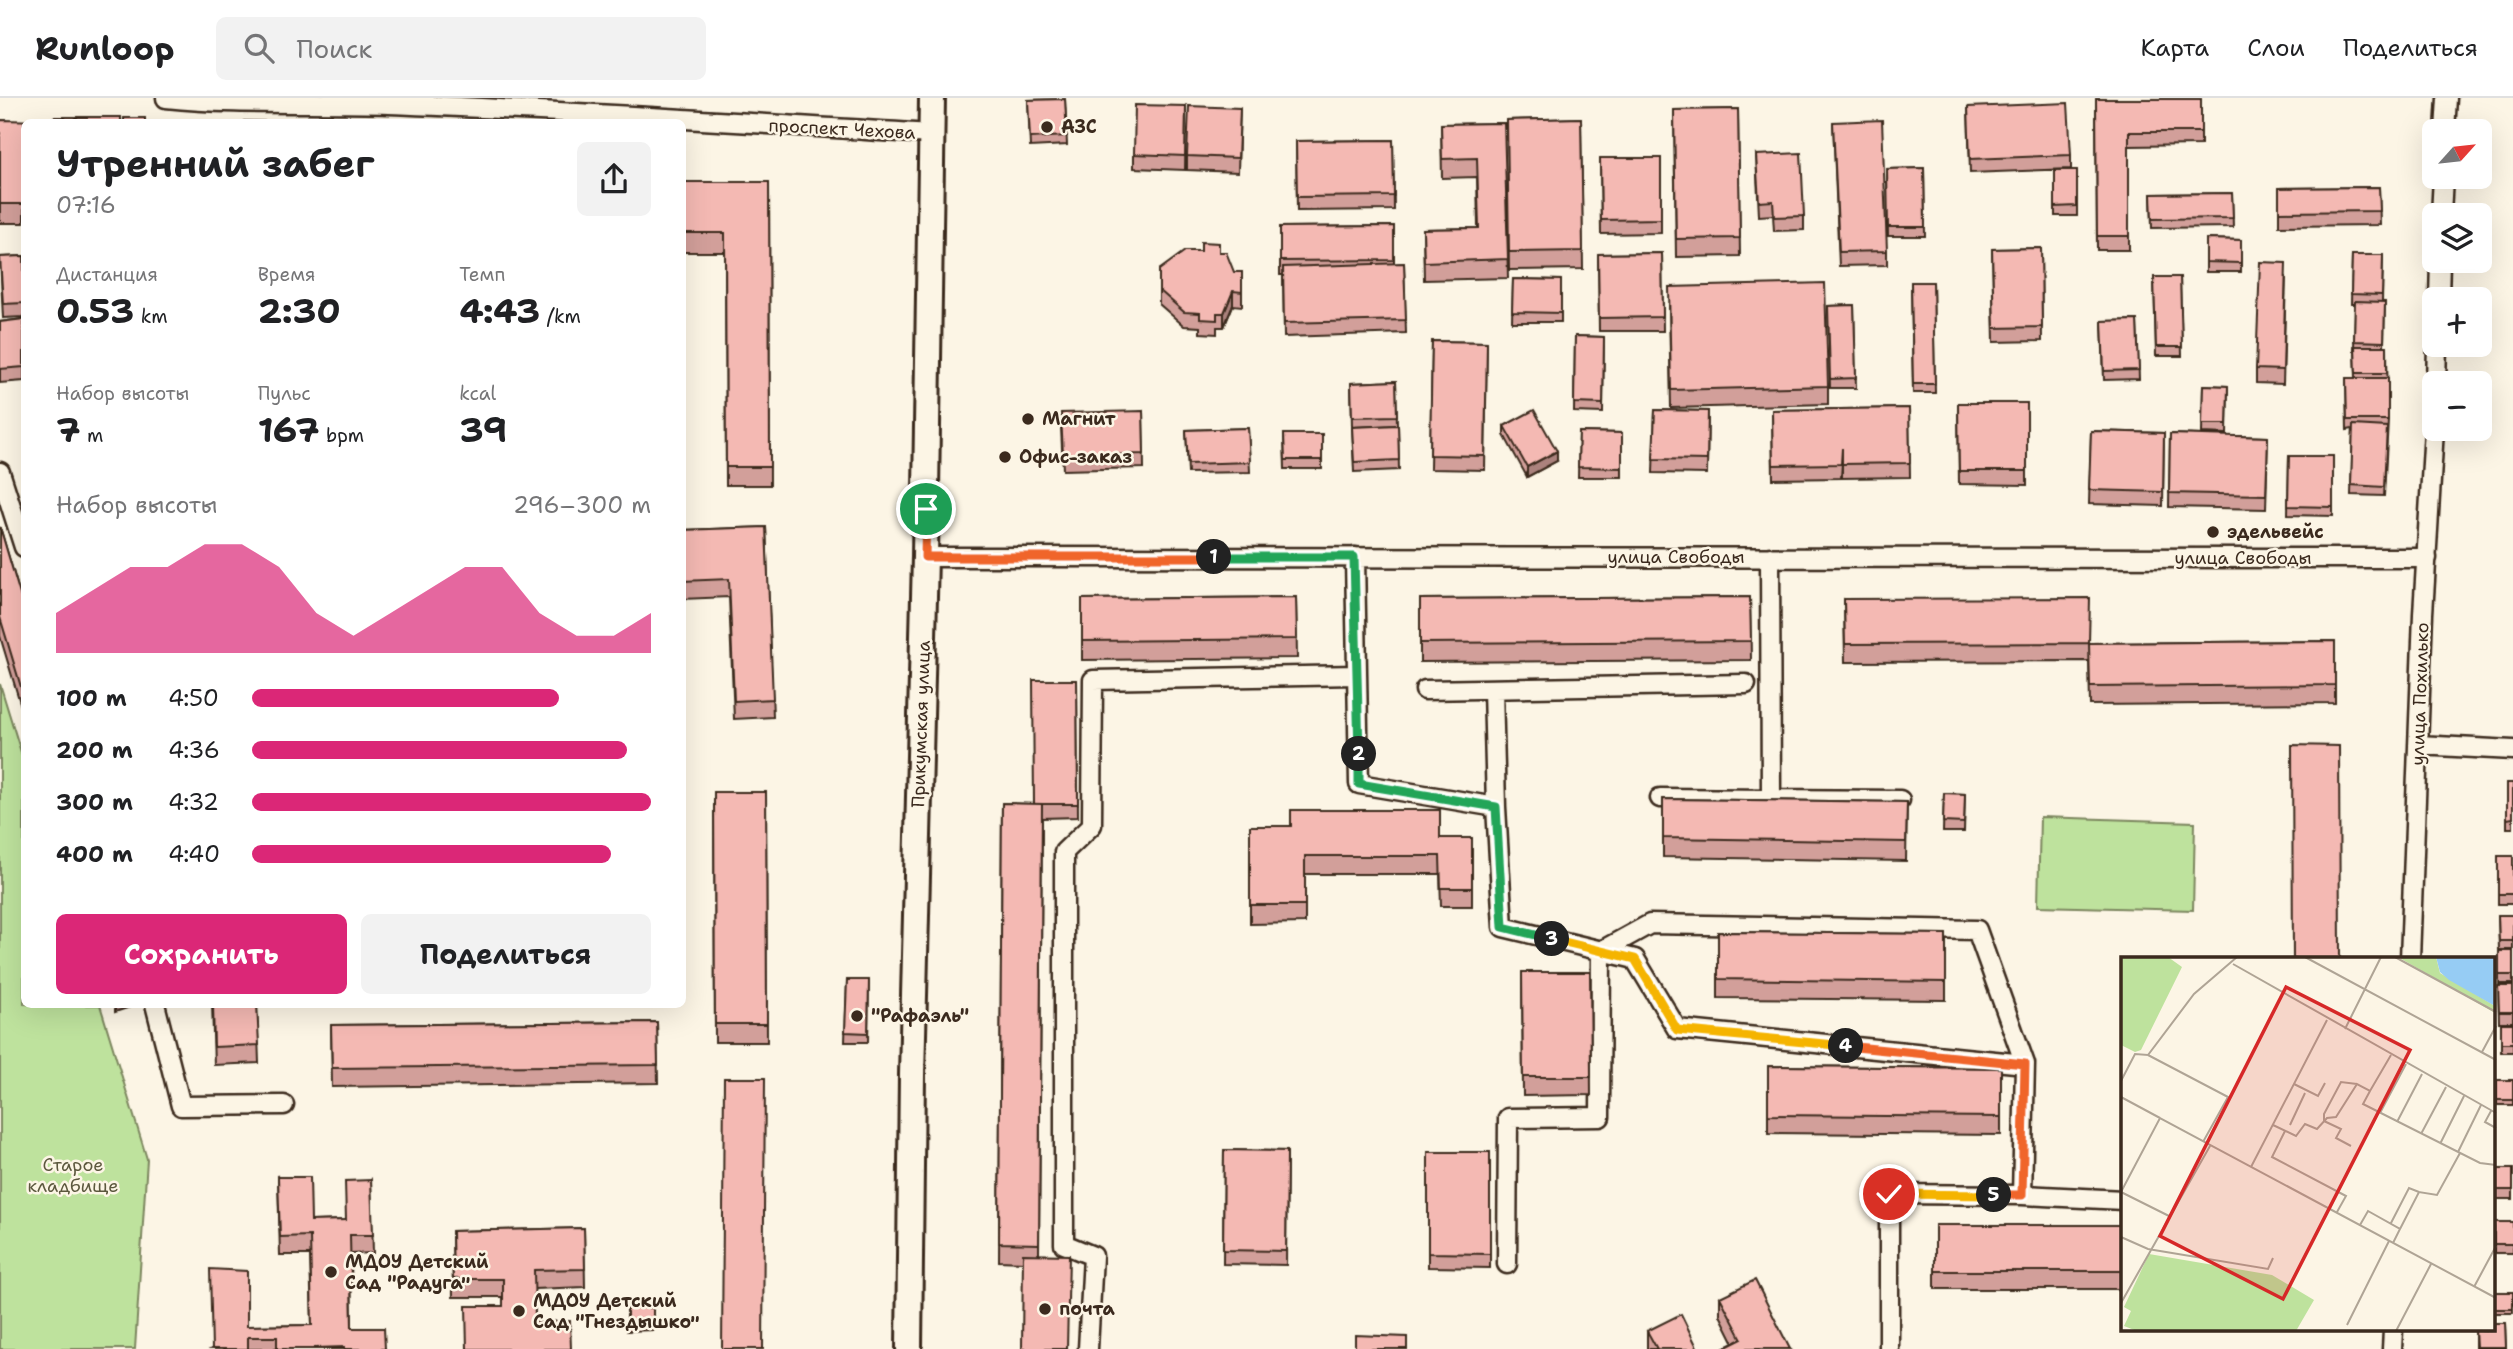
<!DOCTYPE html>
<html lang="ru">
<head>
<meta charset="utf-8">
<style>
	body { margin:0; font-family:"Shantell Sans",sans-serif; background:#f2f2f2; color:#202124; height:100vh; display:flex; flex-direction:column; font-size:26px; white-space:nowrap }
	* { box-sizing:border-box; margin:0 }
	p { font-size:23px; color:#757577 }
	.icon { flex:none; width:38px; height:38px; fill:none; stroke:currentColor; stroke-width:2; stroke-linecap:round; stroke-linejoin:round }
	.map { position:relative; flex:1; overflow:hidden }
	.sheet { position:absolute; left:21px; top:21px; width:665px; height:889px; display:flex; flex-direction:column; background:#fff; border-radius:10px; box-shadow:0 7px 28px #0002 }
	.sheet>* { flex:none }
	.needle { width:46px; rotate:63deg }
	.buttons { position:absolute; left:2422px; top:21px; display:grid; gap:14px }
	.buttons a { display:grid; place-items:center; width:70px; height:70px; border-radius:10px; background:#fff; box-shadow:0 7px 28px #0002; font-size:35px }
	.pin { position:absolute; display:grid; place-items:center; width:60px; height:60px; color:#fff; margin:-30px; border:4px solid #fff; border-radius:50%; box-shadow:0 2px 7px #0007 }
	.km { position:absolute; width:35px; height:35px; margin:-18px; border-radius:50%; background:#222; color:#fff; font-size:19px; line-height:35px; text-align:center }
	.round { display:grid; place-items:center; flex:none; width:74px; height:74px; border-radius:10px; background:#f2f2f2 }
	.overview { display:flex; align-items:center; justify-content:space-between; height:119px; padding:0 35px }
	h1 { font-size:38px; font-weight:700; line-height:52px }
	.stats { display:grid; grid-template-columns:repeat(3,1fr); gap:10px; height:119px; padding:7px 35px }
	.stats div { display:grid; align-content:center }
	.stats b { font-size:35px; font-weight:700 }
	.stats small { font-size:19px; font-weight:400 }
	.stats p { font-size:19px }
	.chart { height:196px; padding:14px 35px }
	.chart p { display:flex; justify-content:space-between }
	.chart svg { width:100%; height:126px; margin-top:7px; fill:#db2777; opacity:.7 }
	.action { display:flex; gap:14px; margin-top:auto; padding:14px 35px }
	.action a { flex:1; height:80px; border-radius:10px; background:#db2777; color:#fff; font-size:28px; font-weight:700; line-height:80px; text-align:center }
	.action a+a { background:#f2f2f2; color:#202124 }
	ul { padding:0 35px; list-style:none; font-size:23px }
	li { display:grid; grid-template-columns:112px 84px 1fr; align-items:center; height:52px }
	li i { height:18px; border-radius:9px; background:#db2777 }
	header { display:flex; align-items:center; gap:42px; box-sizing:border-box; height:98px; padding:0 35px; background:#fff; border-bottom:2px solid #e0e0e0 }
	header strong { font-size:33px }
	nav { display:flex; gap:38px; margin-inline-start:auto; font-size:24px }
	.search { width:490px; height:63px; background:#f2f2f2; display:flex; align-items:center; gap:18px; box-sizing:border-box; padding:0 24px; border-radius:10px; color:#757577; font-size:26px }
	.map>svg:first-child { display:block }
	.green { fill:#bee29d; stroke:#7c865e; stroke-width:2 }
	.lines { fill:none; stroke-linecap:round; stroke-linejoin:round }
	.minor-casing { stroke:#3b2a1e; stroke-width:23 }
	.secondary-casing { stroke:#3b2a1e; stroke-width:30 }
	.minor { stroke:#fcf5e5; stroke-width:18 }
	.secondary { stroke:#fcf5e5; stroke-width:24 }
	.wall { fill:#d29f9a; stroke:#3b2a1e; stroke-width:2 }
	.shaded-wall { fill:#ab827d; stroke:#3b2a1e; stroke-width:2 }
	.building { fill:#f4b9b3; stroke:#3b2a1e; stroke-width:2 }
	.split-1-casing { stroke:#fff; stroke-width:14 }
	.split-2-casing { stroke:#fff; stroke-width:14 }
	.split-3-casing { stroke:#fff; stroke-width:14 }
	.split-4-casing { stroke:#fff; stroke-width:14 }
	.split-5-casing { stroke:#fff; stroke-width:14 }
	.split-6-casing { stroke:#fff; stroke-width:14 }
	.split-1 { stroke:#f0652b; stroke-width:9 }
	.split-2 { stroke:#22a559; stroke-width:9 }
	.split-3 { stroke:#22a559; stroke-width:9 }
	.split-4 { stroke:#f5b400; stroke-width:9 }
	.split-5 { stroke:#f0652b; stroke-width:9 }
	.split-6 { stroke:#f5b400; stroke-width:9 }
	.poi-dot { fill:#3b2a1e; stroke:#fcf5e5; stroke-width:2.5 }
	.labels { text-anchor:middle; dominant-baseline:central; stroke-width:5; stroke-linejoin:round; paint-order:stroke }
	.poi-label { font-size:18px; font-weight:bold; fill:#3b2a1e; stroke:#fcf5e5; text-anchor:start }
	.street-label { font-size:18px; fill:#3b2a1e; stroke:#fcf5e5 }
	.park-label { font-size:18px; fill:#5c583e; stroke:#fcf5e5 }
	.inset-road { fill:none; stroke:#afa495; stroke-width:2 }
	.view { fill:#d62828; fill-opacity:0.15; stroke:#d62828; stroke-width:3.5 }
	.inset-edge { fill:none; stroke:#3b2a1e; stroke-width:3.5 }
</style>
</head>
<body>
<header>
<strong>Runloop</strong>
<div class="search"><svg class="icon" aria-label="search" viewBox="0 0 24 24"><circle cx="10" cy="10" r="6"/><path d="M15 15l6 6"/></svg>Поиск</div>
<nav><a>Карта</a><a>Слои</a><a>Поделиться</a></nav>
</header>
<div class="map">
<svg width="2513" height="1251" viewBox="0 0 2513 1251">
	<rect width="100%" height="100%" fill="#fcf5e5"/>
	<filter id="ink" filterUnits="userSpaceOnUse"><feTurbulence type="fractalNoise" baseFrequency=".0143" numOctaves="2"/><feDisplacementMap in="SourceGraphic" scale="14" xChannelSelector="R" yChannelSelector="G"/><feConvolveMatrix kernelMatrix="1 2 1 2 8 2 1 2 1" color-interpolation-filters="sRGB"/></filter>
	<g filter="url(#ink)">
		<path class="green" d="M0,586L24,664V906L100,907L147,1061L135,1251H0Z
			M2040,719L2195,724L2193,812L2038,808Z"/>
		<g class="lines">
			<g class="minor-casing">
				<path id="minor" d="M166,0C240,8 315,3 389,6C570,13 751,25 931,36
					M2445,33L2447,0
					M2441,117L2443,79
					M2439,201L2440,163
					M2436,285L2437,247
					M0,374L24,449
					M925,459L2427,460
					M1355,459L1359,686L1496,709L1503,829L1635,861L1677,931L2025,966L2022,1097L2123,1102
					M1770,459L1771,701L1900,702
					M1493,591L1496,709
					M1425,592L1746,586
					M2418,647L2513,652
					M1660,700L1771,701
					M2410,861L2423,516L2434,331
					M155,906L181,1008L284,1007
					M1507,1166L1508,1020L1600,1019L1601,853L1650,826L1977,832L2025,966
					M1088,1251L1093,1158L1064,1146V754L1092,727L1093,582L1357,577
					M1889,1251V1096L2022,1097
					M2392,1251L2393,1232"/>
			</g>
			<g class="secondary-casing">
				<path id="secondary" d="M909,1251L912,977L925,459L932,0"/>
			</g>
			<use href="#minor" class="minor"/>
			<use href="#secondary" class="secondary"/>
		</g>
		<path class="wall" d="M1065,1L1067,47L1030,49L1028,2Z
			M2096,1H2201V47L2129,48V152H2097Z
			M1186,8L1185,72L1134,70V56Z
			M1968,9L2071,57V71L1970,75Z
			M1240,10L1238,74L1187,72V58Z
			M1738,11L1740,158L1676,159L1674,12Z
			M1581,20L1583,171L1509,172L1507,22Z
			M0,22L24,24V125H0Z
			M1833,24L1887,153V167L1839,168Z
			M1504,25L1508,180L1424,182L1423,131L1478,130L1477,79L1442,80L1441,26Z
			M1393,42L1394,112L1297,113L1296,43Z
			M1756,57L1804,118V132L1774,133L1773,117L1759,118Z
			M1600,60H1661V135L1601,136Z
			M1924,70L1925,138H1888L1887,71Z
			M2055,72H2077V118H2055Z
			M682,84H769L770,387H726L725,154H682Z
			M2379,89L2380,127L2279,128V90Z
			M2232,95L2233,129L2152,130L2151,96Z
			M1394,128V166L1404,165L1406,235L1284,239L1283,177H1280V129Z
			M2206,141L2241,142V174H2206Z
			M2041,150L2042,243L1994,244L1992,151Z
			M1219,154L1234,174H1242V208L1233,207L1224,229H1217V236L1200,235V229L1184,228L1159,206V172Z
			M1662,155L1663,233H1599L1598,156Z
			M2352,157H2383L2382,204H2385L2384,248H2387L2388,322L2384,398L2351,397L2353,331L2347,332L2346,280H2356L2355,252H2354L2355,206H2351Z
			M24,158V219L3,220L0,159Z
			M2286,178L2283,286L2256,285V271Z
			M2154,179H2180L2182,258H2156Z
			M1513,181L1561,182V224H1512Z
			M1911,184H1933L1935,295H1913Z
			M1669,207L1828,288V306L1671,310Z
			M1854,207L1856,290H1830L1828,208Z
			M24,221V283L0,285V224Z
			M2137,222L2139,281L2104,282L2102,223Z
			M1575,238L1604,239L1603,315L1574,314Z
			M1432,243L1487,244L1485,372L1430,371Z
			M1396,283L1397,327L1352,329L1351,285Z
			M2203,287L2228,288L2227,336L2202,335Z
			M1958,305H2027V387L1959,386Z
			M1909,310L1910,379L1842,380V364L1841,380L1773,381L1772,312Z
			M1655,312L1708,313L1707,376L1653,375Z
			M1143,313L1144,370L1063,372L1061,329Z
			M1398,327L1399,372L1354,374L1352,329Z
			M1504,328L1557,363L1527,379L1504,337Z
			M1248,330L1250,374L1188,375L1186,332Z
			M2091,333L2164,335L2163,408L2089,406Z
			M1579,334L1622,335V379H1578Z
			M1284,336H1322V371H1285Z
			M2170,336L2268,339L2266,411L2169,409Z
			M2289,358H2333V418L2288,417Z
			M0,429L24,510V618L0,538Z
			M766,429L773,619L734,621L729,499L682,501V432Z
			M1296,499L1297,560L1082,562V501Z
			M1750,499L1751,562L1420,564V501Z
			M1844,501L2090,545L2335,543V605L2090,607L2089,563L1845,564Z
			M1077,582L1078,719L1042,720L1039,1156L1023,1164L999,1163L1002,705L1034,706Z
			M2507,685H2513V730H2507Z
			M714,694H766L767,944H715Z
			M1944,695L1965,696L1964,734H1943Z
			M1663,701L1907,704L1906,763L1663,759Z
			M1250,728L1440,740H1472V808H1441L1440,776H1305V825L1250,826Z
			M2498,758H2513V806H2498Z
			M2498,817H2513V852H2499Z
			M1718,834L1946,836V902L1718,900Z
			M2499,853H2513V886H2499Z
			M1522,874H1590L1591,997L1523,998Z
			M847,882H869L868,944H845Z
			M2498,888H2513V924H2499Z
			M212,906H257L259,965L214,967Z
			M657,924L658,985L332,989L331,927Z
			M2501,925H2513V954H2501Z
			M1768,968L2001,970V1037L1768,1035Z
			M2497,982H2513V1007H2497Z
			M1224,1052L1287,1053L1286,1167L1223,1166Z
			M1428,1054H1490V1170L1428,1169Z
			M2494,1071H2513V1101H2494Z
			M278,1079L311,1123L346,1122L371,1082L373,1155L351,1156L352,1230L385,1251H211L247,1228L312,1227L310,1157H280Z
			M2494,1124H2513V1155H2494Z
			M1935,1127H2123V1191H1935Z
			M584,1130L585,1189L534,1191L535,1224L503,1208V1199H453L452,1133Z
			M2494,1194H2513V1215H2494Z
			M1720,1199L1790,1251L1734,1245L1720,1217Z
			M627,1210H653V1232L627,1233Z
			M2505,1225L2506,1251H2475V1232Z
			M1647,1233L1698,1251H1647Z"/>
		<path class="shaded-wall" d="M1233,193V207L1224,229V215Z
			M1557,353V363L1527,379V369Z
			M115,906H139L115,914Z"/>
		<path class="building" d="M1065,1L1067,38L1030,40L1028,2Z
			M2096,1H2201V34H2129V138H2097Z
			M2068,5L2071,57L1970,61L1968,9Z
			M1135,7L1186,8L1185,58L1134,56Z
			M1189,8L1240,10L1238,60L1187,58Z
			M1738,11L1740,140L1676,141L1674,12Z
			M54,19H75V24H54Z
			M77,19H121V24H77Z
			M124,20H145V24H124Z
			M1581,20L1583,153L1509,154L1507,22Z
			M0,22L44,23V24H24V106H0Z
			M1882,22L1887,153L1839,154L1833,24Z
			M244,23L289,24H244Z
			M1504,25L1508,161L1424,164L1423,131L1479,130L1477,60L1442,61L1441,26Z
			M1393,42L1394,98L1297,99L1296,43Z
			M1801,55L1804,118L1774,119L1773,103L1759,104L1756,57Z
			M1600,60H1661V121L1601,122Z
			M1924,70L1925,129H1888L1887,71Z
			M2055,72H2077V108L2055,109Z
			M682,84H769L770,369H726L725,135H682Z
			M2379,89L2380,113L2279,114V90Z
			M2232,95L2233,120L2152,121L2151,96Z
			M1394,128V162L1280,163V129Z
			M2206,141L2241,142V165L2206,164Z
			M1201,144L1219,145V154H1226L1234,174H1242V194L1233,193L1224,215H1217V222L1200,221V215L1184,214L1159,192V172L1185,153H1201Z
			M2041,150L2042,229L1994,230L1992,151Z
			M1662,155L1663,219L1599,220L1598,156Z
			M2352,157H2383L2382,197L2351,196Z
			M24,158V205L3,206L0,159Z
			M2260,164L2286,165L2283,272L2256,271Z
			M1404,165L1406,222L1284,225L1283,169Z
			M2154,179H2180L2182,249H2156Z
			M1513,181L1561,182V215L1512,214Z
			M1911,184H1933L1935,286H1913Z
			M1825,185L1828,288L1671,292L1669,189Z
			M2355,203L2385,204L2384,244L2354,243Z
			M1854,207L1856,280L1830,281L1828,208Z
			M24,221V269L0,271V224Z
			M2137,222L2139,272L2104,273L2102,223Z
			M1575,238L1604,239L1603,306L1574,305Z
			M1432,243L1487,244L1485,358L1430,357Z
			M2355,248H2387V275H2356Z
			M2346,280H2388V322H2347Z
			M1396,283L1397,318L1352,319L1351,285Z
			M2203,287L2228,288L2227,326H2202Z
			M1958,305H2027V373H1959Z
			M1909,310L1910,365L1842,366V350L1841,366L1773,367L1772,312Z
			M1534,312L1557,353L1527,369L1504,328Z
			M1655,312L1708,313L1707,362L1653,361Z
			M1143,313L1144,356L1063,358L1061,315Z
			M1398,327L1399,362L1354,364L1352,329Z
			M2353,327L2387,329L2384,389L2351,387Z
			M1248,330L1250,364L1188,366L1186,332Z
			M2091,333L2164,335L2163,394L2089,392Z
			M1579,334L1622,335V370L1578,369Z
			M1284,336H1322V362H1285Z
			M2170,336L2268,339L2266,397L2169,395Z
			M2289,358H2333V409L2288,408Z
			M0,429L24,510V599L0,519Z
			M766,429L773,601L734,603L729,481L682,483V432Z
			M1296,499L1297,541L1082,543V501Z
			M1750,499L1751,543L1420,545V501Z
			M2090,500L2089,545L2335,543V587L2090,589L2089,545L1845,546L1844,501Z
			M1033,582H1077L1078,706H1034Z
			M2292,647L2339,648L2340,861H2293Z
			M2507,685H2513V720L2507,721Z
			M714,694H766L767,926H715Z
			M1944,695L1965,696L1964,725L1943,724Z
			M1663,701L1907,704L1906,744L1663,740Z
			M1002,705L1042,706L1039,1146L999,1145Z
			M1291,712H1440V740H1472V790H1441L1440,758H1305V807H1250V728H1291Z
			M2498,758H2513V796H2498Z
			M2498,817H2513V843H2499Z
			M1718,834L1946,836V884L1718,881Z
			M2499,853H2513V877H2499Z
			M1522,874H1590L1591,979H1523Z
			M847,882H869L868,935L845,934Z
			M2498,888H2513V914H2499Z
			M213,906H257L259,947L214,949Z
			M657,924L658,967L332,970L331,927Z
			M2501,925H2513V945H2501Z
			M1768,968L2001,970V1019L1768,1017Z
			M724,980H765L763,1251H722Z
			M2497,982H2513V1002H2497Z
			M1224,1052L1287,1053L1286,1153L1223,1152Z
			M1428,1054H1490V1156L1428,1155Z
			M2494,1071H2513V1092H2494Z
			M278,1079H310L311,1123L346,1122L345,1083L371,1082L373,1137H350L352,1230H384L385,1251H344V1249L315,1250V1251H277V1239H248V1251H212L210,1171L247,1173V1228L312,1227L310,1138L280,1139Z
			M2494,1124H2513V1146H2494Z
			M1935,1127H2123V1173H1935Z
			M584,1130L585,1171L534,1172L535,1224L570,1223L571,1251H467L466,1208H503V1181H453L452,1133Z
			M1023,1156L1069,1157L1067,1251H1022Z
			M1755,1182L1790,1251H1722L1742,1241L1720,1199Z
			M2494,1194H2513V1211H2494Z
			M627,1210H653V1227L627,1228Z
			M1681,1216L1698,1251H1657L1647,1233Z
			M2494,1225H2505L2506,1249H2476L2475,1232H2494Z
			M1355,1237L1407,1239V1251H1355Z"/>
	</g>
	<g class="lines" filter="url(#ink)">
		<g class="split-1-casing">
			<path id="split-1" d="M926,411L925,459H1214"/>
		</g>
		<g class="split-2-casing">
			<path id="split-2" d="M1214,459H1354L1359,656"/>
		</g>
		<g class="split-3-casing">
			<path id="split-3" d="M1359,656V686L1496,709L1503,829L1552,841"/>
		</g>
		<g class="split-4-casing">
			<path id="split-4" d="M1552,841L1635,861L1677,932L1846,948"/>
		</g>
		<g class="split-5-casing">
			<path id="split-5" d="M1846,948L2025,966L2022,1097H1994"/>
		</g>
		<g class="split-6-casing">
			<path id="split-6" d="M1889,1096L1994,1097"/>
		</g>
		<use href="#split-1" class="split-1"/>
		<use href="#split-2" class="split-2"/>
		<use href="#split-3" class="split-3"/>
		<use href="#split-4" class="split-4"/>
		<use href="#split-5" class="split-5"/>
		<use href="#split-6" class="split-6"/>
	</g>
	<g class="poi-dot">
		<circle cx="1047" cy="29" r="7"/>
		<circle cx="1028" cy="321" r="7"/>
		<circle cx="1005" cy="359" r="7"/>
		<circle cx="2213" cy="434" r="7"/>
		<circle cx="857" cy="918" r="7"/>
		<circle cx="331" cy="1174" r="7"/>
		<circle cx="1045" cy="1211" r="7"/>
		<circle cx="519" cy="1213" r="7"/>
	</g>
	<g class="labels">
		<g class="poi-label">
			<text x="1061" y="29">АЗС</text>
			<text x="1042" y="321">Магнит</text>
			<text x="1019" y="359">Офис-заказ</text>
			<text x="2227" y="434">эдельвейс</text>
			<text x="871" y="918">"Рафаэль"</text>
			<text x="345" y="1164">МДОУ Детский<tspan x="345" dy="21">Сад "Радуга"</tspan></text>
			<text x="533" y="1203">МДОУ Детский<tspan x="533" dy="21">Сад "Гнездышко"</tspan></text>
			<text x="1059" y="1211">почта</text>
		</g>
		<g class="street-label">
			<text transform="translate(842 31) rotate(3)">проспект Чехова</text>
			<text x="1676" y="459">улица Свободы</text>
			<text x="2243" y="460">улица Свободы</text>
			<text transform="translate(2420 596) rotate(-88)">улица Похилько</text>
			<text transform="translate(921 626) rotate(-88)">Прикумская улица</text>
		</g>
		<g class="park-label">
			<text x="73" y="1067">Старое<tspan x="73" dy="21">кладбище</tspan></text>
		</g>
	</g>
	<g transform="translate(2121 859)">
		<rect width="374" height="374" fill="#fcf5e5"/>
		<path d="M0,0H47L61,10L20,93L14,95L0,88ZM277,0H315L319,16L374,49V56ZM28,297L151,318L193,343L175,374H16L3,369L10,354L3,350Z" fill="#bee29d"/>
		<path d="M315,0H374V49L328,23L319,15Z" fill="#96ccf4"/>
		<path class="inset-road" d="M184,0L375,103M274,0L375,55M112,7L375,156M224,72L260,0M361,95L375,69M27,98L107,140L82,185M0,124L14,97L27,98L73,37L116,0M173,127L197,139L204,126M249,134L242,147L359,206L375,208M0,140L39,161M370,154L364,165L375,171M259,156L285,107M276,165L301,117M152,168L175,179L184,167L196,172L206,161L215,160L236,127L249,134L270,98M169,168L184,136M164,174L151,200L225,239L216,255M300,177L325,130M319,187L343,139M230,189L215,181L220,172L203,164V157L220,125L236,127M337,195L360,148M130,210L206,63M0,235L48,259M0,235L39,161L375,341M270,266L288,231L298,235M239,268L247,254L279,272L272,286M279,272L298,235L316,238L339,196M0,280L27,292L147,312L152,301M353,330L375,289M0,346L89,189M226,368L268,284M275,374L310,307"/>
		<path class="view" d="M165,30L289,93L162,342L39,279Z"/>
		<rect width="374" height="374" class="inset-edge"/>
	</g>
</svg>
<div class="buttons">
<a><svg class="needle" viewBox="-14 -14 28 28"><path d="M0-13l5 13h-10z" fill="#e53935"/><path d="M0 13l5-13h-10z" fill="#757577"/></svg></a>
<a><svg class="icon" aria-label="layers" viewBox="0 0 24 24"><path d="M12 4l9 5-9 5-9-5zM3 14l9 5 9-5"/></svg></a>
<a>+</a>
<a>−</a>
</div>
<div class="pin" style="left:926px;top:411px;background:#1e9e55"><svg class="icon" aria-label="arrive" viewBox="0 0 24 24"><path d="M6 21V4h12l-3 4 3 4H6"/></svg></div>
<div class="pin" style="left:1889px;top:1096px;background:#d93025"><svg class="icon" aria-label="check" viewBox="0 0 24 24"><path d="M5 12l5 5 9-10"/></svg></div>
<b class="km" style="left:1214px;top:459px">1</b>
<b class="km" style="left:1359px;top:656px">2</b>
<b class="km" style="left:1552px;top:841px">3</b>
<b class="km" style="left:1846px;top:948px">4</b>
<b class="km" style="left:1994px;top:1097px">5</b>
<section class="sheet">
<div class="overview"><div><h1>Утренний забег</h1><p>07:16</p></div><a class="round"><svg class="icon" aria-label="share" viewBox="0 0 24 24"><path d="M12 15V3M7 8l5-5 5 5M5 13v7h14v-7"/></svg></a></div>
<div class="stats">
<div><p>Дистанция</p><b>0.53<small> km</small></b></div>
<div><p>Время</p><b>2:30</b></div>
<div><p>Темп</p><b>4:43<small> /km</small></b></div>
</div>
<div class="stats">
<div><p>Набор высоты</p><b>7<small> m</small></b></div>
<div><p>Пульс</p><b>167<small> bpm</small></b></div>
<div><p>kcal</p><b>39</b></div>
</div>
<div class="chart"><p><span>Набор высоты</span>296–300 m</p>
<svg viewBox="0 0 160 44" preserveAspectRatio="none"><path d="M0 44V30L10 22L20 14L30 14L40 6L50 6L60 14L70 30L80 38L90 30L100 22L110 14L120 14L130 30L140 38L150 38L160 30V44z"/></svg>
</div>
<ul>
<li><b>100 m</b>4:50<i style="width:77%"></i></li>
<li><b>200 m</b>4:36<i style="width:94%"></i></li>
<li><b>300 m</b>4:32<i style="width:100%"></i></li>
<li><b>400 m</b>4:40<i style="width:90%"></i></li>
</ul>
<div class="action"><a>Сохранить</a><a>Поделиться</a></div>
</section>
</div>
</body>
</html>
